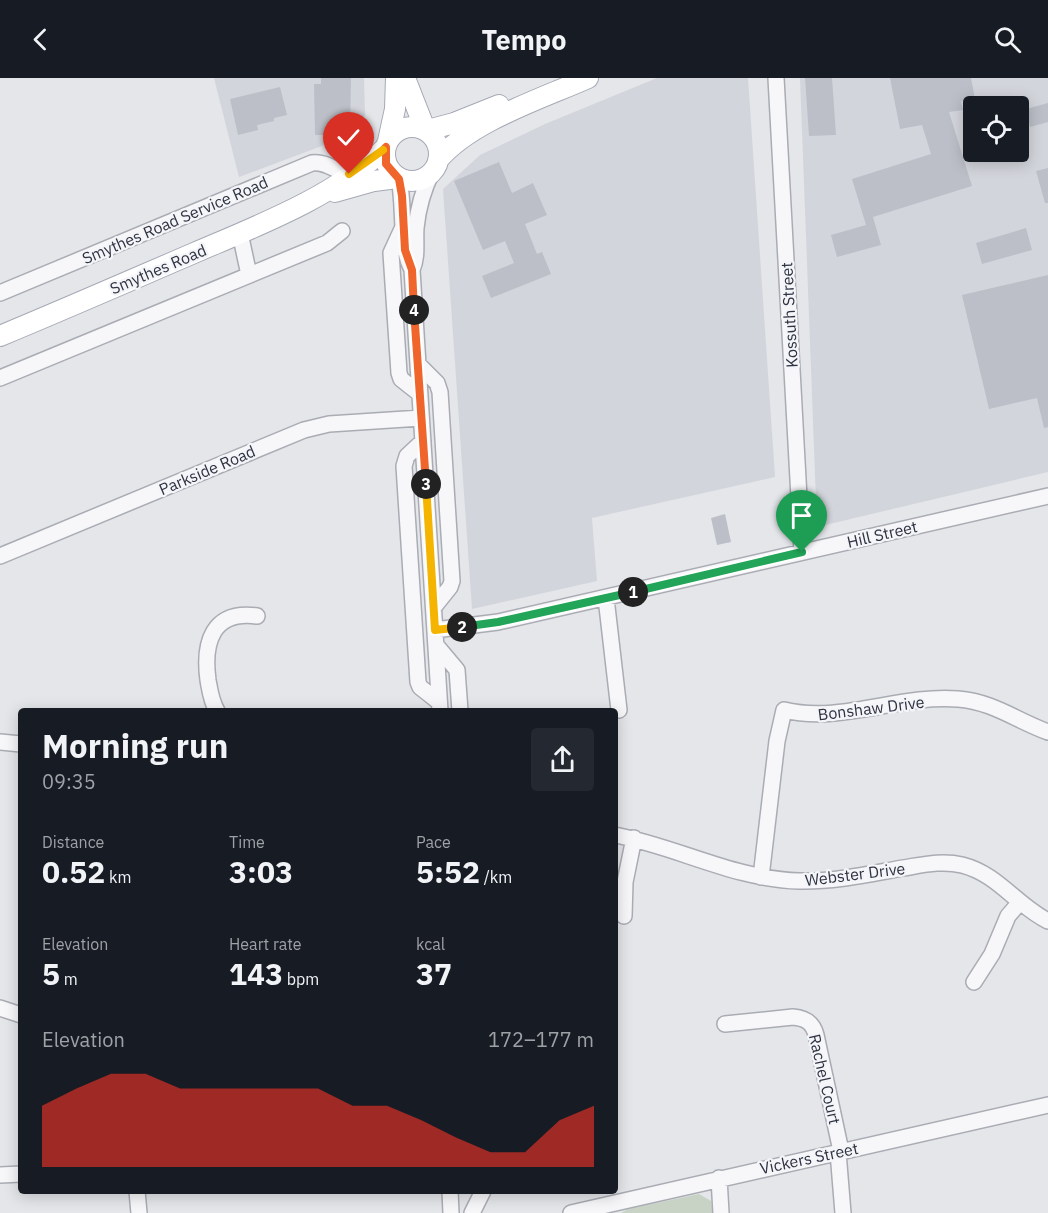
<!DOCTYPE html>
<html lang="en">
<head>
<meta charset="utf-8">
<style>
	body { margin:0; font-family:"IBM Plex Sans",sans-serif; background:#242831; color:#f1f3f6; height:100vh; display:flex; flex-direction:column; font-size:22px; white-space:nowrap }
	* { box-sizing:border-box; margin:0 }
	p { font-size:20px; color:#9ea1a6 }
	.icon { flex:none; width:33px; height:33px; fill:none; stroke:currentColor; stroke-width:2; stroke-linecap:round; stroke-linejoin:round }
	.map { position:relative; flex:1; overflow:hidden }
	.sheet { position:absolute; left:18px; top:630px; width:600px; height:486px; display:flex; flex-direction:column; background:#171b24; border-radius:6px; box-shadow:0 3px 15px #0003 }
	.sheet>* { flex:none }
	.controls { position:absolute; left:963px; top:18px; display:grid; gap:12px }
	.controls a { display:grid; place-items:center; width:66px; height:66px; border-radius:6px; background:#171b24; box-shadow:0 3px 15px #0003; font-size:30px }
	.pin { position:absolute; display:grid; place-items:center; width:51px; height:51px; color:#fff; margin:-62px -26px; border-radius:50% 50% 50% 0; rotate:-45deg; box-shadow:0 0 6px #0007 }
	.pin .icon { rotate:45deg }
	.km { position:absolute; width:30px; height:30px; margin:-15px; border-radius:50%; background:#222; color:#fff; font-size:16px; line-height:30px; text-align:center }
	.round { display:grid; place-items:center; flex:none; width:63px; height:63px; border-radius:6px; background:#242831 }
	.headline { display:flex; align-items:center; justify-content:space-between; height:102px; padding:0 24px }
	h1 { font-size:33px; font-weight:700; line-height:45px }
	.stats { display:grid; grid-template-columns:repeat(3,1fr); gap:9px; height:102px; padding:6px 24px }
	.stats div { display:grid; align-content:center }
	.stats b { font-size:30px; font-weight:700 }
	.stats small { font-size:16px; font-weight:400 }
	.stats p { font-size:16px }
	.chart { height:168px; padding:12px 24px }
	.chart p { display:flex; justify-content:space-between }
	.chart svg { width:100%; height:108px; margin-top:6px; fill:#d93025; opacity:.7 }
	header { display:flex; justify-content:space-between; align-items:center; height:78px; padding:0 24px; background:#171b24; font-size:27px; font-weight:700 }
	.map>svg:first-child { display:block }
	.built { fill:#d3d5dc; fill-rule:evenodd }
	.green { fill:#c8d3c6 }
	.building { fill:#bcbfc7 }
	.lines { fill:none; stroke-linecap:round; stroke-linejoin:round }
	.minor-casing { stroke:#aaacb4; stroke-width:18 }
	.major-casing { stroke:#a5a9b5; stroke-width:22 }
	.minor { stroke:#f7f7f9; stroke-width:15 }
	.major { stroke:#fff; stroke-width:20 }
	.split-1-casing { stroke:#fff; stroke-width:12 }
	.split-2-casing { stroke:#fff; stroke-width:12 }
	.split-3-casing { stroke:#fff; stroke-width:12 }
	.split-4-casing { stroke:#fff; stroke-width:12 }
	.split-5-casing { stroke:#fff; stroke-width:12 }
	.split-6-casing { stroke:#fff; stroke-width:12 }
	.split-1 { stroke:#22a559; stroke-width:8 }
	.split-2 { stroke:#22a559; stroke-width:8 }
	.split-3 { stroke:#f5b400; stroke-width:8 }
	.split-4 { stroke:#f0652b; stroke-width:8 }
	.split-5 { stroke:#f0652b; stroke-width:8 }
	.split-6 { stroke:#f5b400; stroke-width:8 }
	.labels { text-anchor:middle; dominant-baseline:central; stroke-width:4.5; stroke-linejoin:round; paint-order:stroke }
	.street-label { font-size:16px; fill:#2e3241; stroke:#f4f5f8 }
</style>
</head>
<body>
<header><svg class="icon" aria-label="back" viewBox="0 0 24 24"><path d="M15 5l-7 7 7 7"/></svg>Tempo<svg class="icon" aria-label="search" viewBox="0 0 24 24"><circle cx="10" cy="10" r="6"/><path d="M15 15l6 6"/></svg></header>
<div class="map">
<svg width="1048" height="1135" viewBox="0 0 1048 1135">
	<rect width="100%" height="100%" fill="#e4e6ea"/>
	<path class="built" d="M214,0H364L365,37L351,57L239,99Z
		M657,0H748L775,399L592,440L597,503L472,531L443,111L480,77L545,46Z
		M800,0H1048V394L817,449ZM974,28H1018V74H974Z"/>
	<path class="green" d="M699,1116L711,1123L713,1135H621L628,1131Z"/>
	<path class="building" d="M321,0H351L350,51L328,53L329,57H315L314,6H321Z
		M805,0H832L836,57L809,58Z
		M890,0H971L975,21L961,23L963,32L949,34L972,108L873,139L881,167L837,179L831,157L866,147L852,101L931,76L922,47L900,51Z
		M280,9L287,37L274,40V43L257,47L258,52L238,57L230,21Z
		M1048,25V44L1030,49L1026,31Z
		M499,84L512,115L533,105L547,137L525,146L537,176L542,174L551,196L491,220L482,198L514,185L505,163L483,172L454,103Z
		M1048,90V125H1045L1036,93Z
		M1026,150L1032,172L982,186L976,165Z
		M1048,197V349L1044,350L1037,320L989,331L962,217Z
		M725,436L731,464L717,467L711,440Z"/>
	<g class="lines">
		<g class="minor-casing">
			<path id="minor" d="M776,0L802,474
				M399,101C405,130 399,166 412,192L440,633
				M403,149L391,175L399,295L401,301L420,316
				M240,155L249,197
				M412,192C418,178 415,165 416,150C418,130 423,112 432,94
				M0,215L312,85C328,83 336,95 351,96
				M418,286L437,305L440,314L452,503L450,509L434,529
				M0,300L327,165L342,153
				M423,363L407,378L404,388L418,604L420,609L439,624
				M0,478L304,352L329,346L421,340
				M606,520L619,632
				M435,552L498,544L1048,418
				M436,567L457,592L460,633
				M217,633C211,623 210,613 208,602C203,565 212,532 257,538
				M0,664L21,666
				M615,757C678,769 734,801 799,803C834,804 869,796 903,790C922,787 942,782 962,787C998,796 1016,827 1048,843
				M761,799L777,663L784,632C841,646 900,616 958,621C994,624 1015,642 1048,654
				M624,838L625,804L634,760
				M974,904L992,876L1008,838L1020,824
				M0,930L21,937
				M725,946L793,939C806,940 813,945 816,957L841,1073
				M838,1074L843,1135
				M0,1097L21,1096
				M719,1100L721,1135
				M137,1113L139,1135
				M450,1113L451,1135
				M472,1135L483,1113
				M571,1135L1048,1027"/>
		</g>
		<g class="major-casing">
			<path id="major" d="M405,0L425,51
				M385 76a27 27 0 1 1 54 0a27 27 0 1 1-54 0Z
				M428,52L454,45L499,27
				M388,63L395,31L396,0
				M438,82C471,43 541,21 588,0
				M335,114L374,103L397,100
				M0,258C65,231 129,203 194,175C257,148 336,118 386,69"/>
		</g>
		<use href="#minor" class="minor"/>
		<use href="#major" class="major"/>
	</g>
	<g class="lines">
		<g class="split-1-casing">
			<path id="split-1" d="M633,514L802,474"/>
		</g>
		<g class="split-2-casing">
			<path id="split-2" d="M462,549L498,544L633,514"/>
		</g>
		<g class="split-3-casing">
			<path id="split-3" d="M426,406L435,552L462,549"/>
		</g>
		<g class="split-4-casing">
			<path id="split-4" d="M414,232L426,406"/>
		</g>
		<g class="split-5-casing">
			<path id="split-5" d="M383,72L386,69V86L399,101L402,118L405,172L412,192L414,232"/>
		</g>
		<g class="split-6-casing">
			<path id="split-6" d="M349,96L383,72"/>
		</g>
		<use href="#split-1" class="split-1"/>
		<use href="#split-2" class="split-2"/>
		<use href="#split-3" class="split-3"/>
		<use href="#split-4" class="split-4"/>
		<use href="#split-5" class="split-5"/>
		<use href="#split-6" class="split-6"/>
	</g>
	<g class="labels">
		<g class="street-label">
			<text transform="translate(175 142) rotate(-23)">Smythes Road Service Road</text>
			<text transform="translate(158 191) rotate(-23)">Smythes Road</text>
			<text transform="translate(789 237) rotate(-93)">Kossuth Street</text>
			<text transform="translate(207 392) rotate(-23)">Parkside Road</text>
			<text transform="translate(882 456) rotate(-13)">Hill Street</text>
			<text transform="translate(871 630) rotate(-7)">Bonshaw Drive</text>
			<text transform="translate(855 796) rotate(-7)">Webster Drive</text>
			<text transform="translate(825 1001) rotate(77)">Rachel Court</text>
			<text transform="translate(809 1080) rotate(-12)">Vickers Street</text>
		</g>
	</g>
</svg>
<div class="controls">
<a><svg class="icon" aria-label="locate" viewBox="0 0 24 24"><circle cx="12" cy="12" r="6"/><path d="M12 2v4M12 18v4M2 12h4M18 12h4"/></svg></a>
</div>
<div class="pin" style="left:802px;top:474px;background:#1e9e55"><svg class="icon" aria-label="arrive" viewBox="0 0 24 24"><path d="M6 21V4h12l-3 4 3 4H6"/></svg></div>
<div class="pin" style="left:349px;top:96px;background:#d93025"><svg class="icon" aria-label="check" viewBox="0 0 24 24"><path d="M5 12l5 5 9-10"/></svg></div>
<b class="km" style="left:633px;top:514px">1</b>
<b class="km" style="left:462px;top:549px">2</b>
<b class="km" style="left:426px;top:406px">3</b>
<b class="km" style="left:414px;top:232px">4</b>
<section class="sheet">
<div class="headline"><div><h1>Morning run</h1><p>09:35</p></div><a class="round"><svg class="icon" aria-label="share" viewBox="0 0 24 24"><path d="M12 15V3M7 8l5-5 5 5M5 13v7h14v-7"/></svg></a></div>
<div class="stats">
<div><p>Distance</p><b>0.52<small> km</small></b></div>
<div><p>Time</p><b>3:03</b></div>
<div><p>Pace</p><b>5:52<small> /km</small></b></div>
</div>
<div class="stats">
<div><p>Elevation</p><b>5<small> m</small></b></div>
<div><p>Heart rate</p><b>143<small> bpm</small></b></div>
<div><p>kcal</p><b>37</b></div>
</div>
<div class="chart"><p><span>Elevation</span>172–177 m</p>
<svg viewBox="0 0 160 44" preserveAspectRatio="none"><path d="M0 44V19L10 12L20 6L30 6L40 12L50 12L60 12L70 12L80 12L90 19L100 19L110 25L120 32L130 38L140 38L150 25L160 19V44z"/></svg>
</div>
</section>
</div>
</body>
</html>
